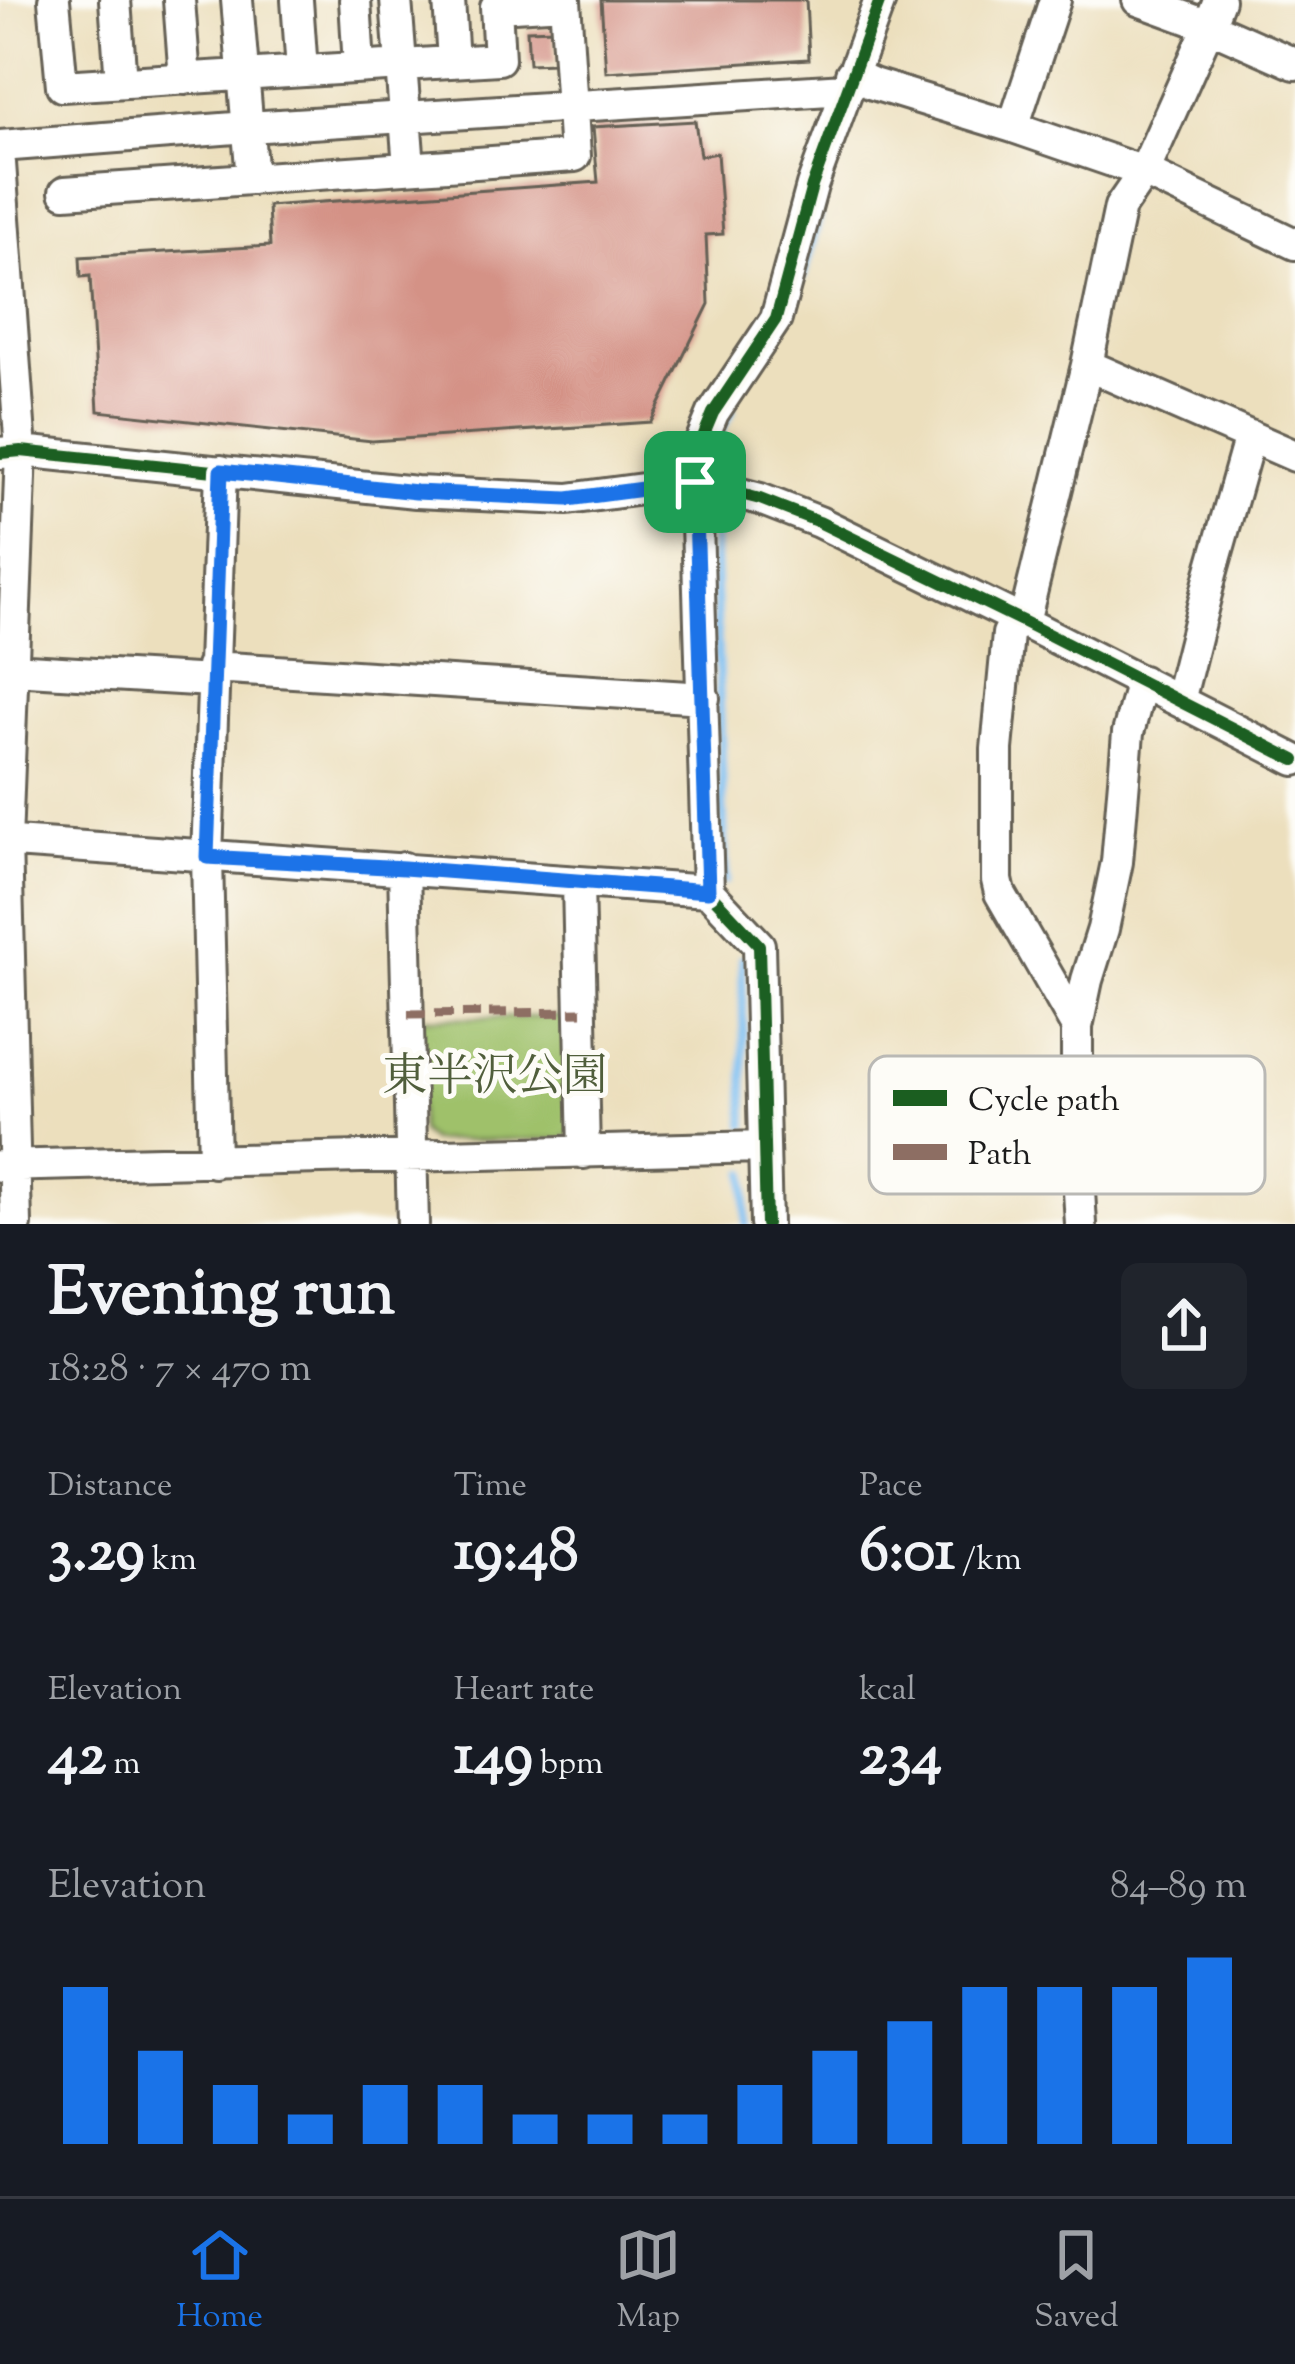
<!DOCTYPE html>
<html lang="en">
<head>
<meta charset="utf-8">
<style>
	body { margin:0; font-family:"Sorts Mill Goudy","Noto Serif JP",serif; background:#20242c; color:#f1f3f6; height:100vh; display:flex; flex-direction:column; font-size:45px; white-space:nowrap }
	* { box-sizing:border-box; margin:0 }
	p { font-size:39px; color:#9ea1a6 }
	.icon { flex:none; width:66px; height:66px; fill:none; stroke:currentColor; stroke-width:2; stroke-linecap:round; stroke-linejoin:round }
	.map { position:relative; height:1224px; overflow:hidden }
	.side { display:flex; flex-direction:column; background:#171b24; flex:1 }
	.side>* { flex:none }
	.pin { position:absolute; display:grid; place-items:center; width:102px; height:102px; color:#fff; margin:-51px; border-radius:24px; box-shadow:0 6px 18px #0006 }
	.round { display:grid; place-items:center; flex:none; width:126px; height:126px; border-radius:18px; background:#20242c }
	.overview { display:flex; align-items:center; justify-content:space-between; height:204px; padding:0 48px }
	h1 { font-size:66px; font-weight:700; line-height:90px }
	.figures { display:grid; grid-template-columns:repeat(3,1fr); gap:18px; height:204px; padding:12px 48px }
	.figures div { display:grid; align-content:center }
	.figures b { font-size:60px; font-weight:700 }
	.figures small { font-size:33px; font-weight:400 }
	.figures p { font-size:33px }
	.chart { height:336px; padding:24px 48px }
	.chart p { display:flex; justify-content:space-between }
	.chart svg { width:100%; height:216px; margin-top:12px; stroke:#1a73e8; stroke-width:6 }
	.tab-bar { display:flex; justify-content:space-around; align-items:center; height:168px; border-top:3px solid #363941; background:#171b24; font-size:33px; color:#9ea1a6 }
	.tab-bar a { display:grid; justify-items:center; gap:6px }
	.tab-bar .current { color:#1a73e8 }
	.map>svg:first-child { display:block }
	.green { fill:#9fc16a; stroke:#5e6e43; stroke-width:3 }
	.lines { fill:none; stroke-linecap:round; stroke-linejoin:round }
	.stream { stroke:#7dbff2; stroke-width:8 }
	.building { fill:#d49286 }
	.minor-casing { stroke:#656054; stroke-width:36 }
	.minor { stroke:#fff; stroke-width:30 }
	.quiet { stroke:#8d6e63; stroke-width:9; stroke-dasharray:18 9; stroke-linecap:butt }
	.cycleway-casing { stroke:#fdfcf7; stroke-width:20 }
	.cycleway { stroke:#1b5e20; stroke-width:12 }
	.route-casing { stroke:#fff; stroke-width:24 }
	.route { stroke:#1a73e8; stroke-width:15 }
	.labels { text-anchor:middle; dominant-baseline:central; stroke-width:10; stroke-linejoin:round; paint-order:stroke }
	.park-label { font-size:45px; fill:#505e3b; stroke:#fdfcf7 }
	.key { fill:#fdfcf7; stroke:#bab9b5; stroke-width:3 }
	.key-label { font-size:33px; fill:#1c1c1c }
</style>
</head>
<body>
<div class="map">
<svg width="1295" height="1224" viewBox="0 0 1295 1224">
	<rect width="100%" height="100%" fill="#fdfcf7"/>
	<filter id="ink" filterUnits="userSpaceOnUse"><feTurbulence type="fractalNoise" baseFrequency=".00833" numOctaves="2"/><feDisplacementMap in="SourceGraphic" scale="24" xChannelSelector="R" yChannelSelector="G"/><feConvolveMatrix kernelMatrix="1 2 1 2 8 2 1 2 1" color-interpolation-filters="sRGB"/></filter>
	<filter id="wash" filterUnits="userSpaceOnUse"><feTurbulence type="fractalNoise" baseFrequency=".004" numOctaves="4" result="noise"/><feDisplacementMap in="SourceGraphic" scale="48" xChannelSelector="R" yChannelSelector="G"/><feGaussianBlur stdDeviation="2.7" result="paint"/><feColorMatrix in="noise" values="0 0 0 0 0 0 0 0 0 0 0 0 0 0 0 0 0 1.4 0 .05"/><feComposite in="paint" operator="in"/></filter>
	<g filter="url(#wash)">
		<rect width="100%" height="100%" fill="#ecdfbd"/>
		<path class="green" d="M571,1017L574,1132L562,1139L431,1141L420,1132L417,1018Z"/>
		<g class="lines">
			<path class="stream" d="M803,277L819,217
				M714,471L721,430L732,411
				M713,500L726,881
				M742,958L745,1125
				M746,1173V1224"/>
		</g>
		<g id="blocks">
			<path class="building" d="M601,0H806L809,59L606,72Z
				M554,29L555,63L529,64L527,30Z
				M695,121L700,156L717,153L723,234L706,235L709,304L651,422L372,441L98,411L90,276L81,277L80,257L270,246L268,206L598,182L593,127Z"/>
		</g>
	</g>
	<g filter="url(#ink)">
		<use href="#blocks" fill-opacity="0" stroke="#656054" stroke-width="3"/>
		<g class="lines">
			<g class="minor-casing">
				<path id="minor" d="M54,0L62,86L499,59L496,7L565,3
					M115,0L121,82
					M179,0L185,79
					M237,0L252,179
					M297,0L302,71
					M355,0L359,67
					M396,0L409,167
					M449,0L453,61
					M1138,0L1209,26L1219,0
					M851,74L873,84L1013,127L1144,172L1295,244
					M1013,127L1055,0
					M0,146L248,127L845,89
					M0,163L21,451L6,842L16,1224
					M65,192L575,156L565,0
					M1087,365L1295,456
					M0,453L21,451L416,492L568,499L695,482L760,499L819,522L1024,622L1295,760
					M1016,618L1008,634L997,749V880L1000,893L1077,1027
					M1024,622L1087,365L1120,207L1144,172L1209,26L1295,64
					M212,667L704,698
					M11,669L212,681
					M1179,701L1211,574L1250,436
					M0,841L708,891
					M404,868L413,1224
					M578,882L584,1153
					M214,1162L207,857L221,471
					M0,1166L763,1147
					M766,1224L759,945L708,891L695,456L713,413L776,319L812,186L880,0
					M1081,1224L1077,1158V1027L1087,980L1103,929L1117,862L1128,733L1142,681"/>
			</g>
			<use href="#minor" class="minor"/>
			<path class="quiet" d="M408,1014L582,1012"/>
			<g class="cycleway-casing">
				<path id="cycleway" d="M0,453L21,451L416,492L568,499L695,482L760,499L819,522L1024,622L1295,760
					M766,1224L759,945L708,891L695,456L713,413L776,319L812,186L880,0"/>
			</g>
			<use href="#cycleway" class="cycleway"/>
		</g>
	</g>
	<g class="lines" filter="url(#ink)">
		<g class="route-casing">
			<path id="route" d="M221,471L416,492L568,499L695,482L708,891L404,868L207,857Z"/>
		</g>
		<use href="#route" class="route"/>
	</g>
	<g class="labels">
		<g class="park-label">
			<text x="495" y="1079">東半沢公園</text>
		</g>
	</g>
	<rect x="869" y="1056" width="396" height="138" rx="18" class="key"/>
	<rect x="893" y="1090" width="54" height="16" fill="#1b5e20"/>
	<rect x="893" y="1144" width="54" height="16" fill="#8d6e63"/>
	<g class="key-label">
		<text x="968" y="1110">Cycle path</text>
		<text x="968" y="1164">Path</text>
	</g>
</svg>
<div class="pin" style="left:695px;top:482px;background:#1e9e55"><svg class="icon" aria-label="arrive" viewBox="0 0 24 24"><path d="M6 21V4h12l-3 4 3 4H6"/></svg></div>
</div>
<section class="side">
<div class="overview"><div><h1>Evening run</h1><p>18:28 · 7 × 470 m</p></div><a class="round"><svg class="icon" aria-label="share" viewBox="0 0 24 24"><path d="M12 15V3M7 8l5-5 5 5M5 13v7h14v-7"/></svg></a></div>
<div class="figures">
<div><p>Distance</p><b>3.29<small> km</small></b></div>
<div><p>Time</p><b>19:48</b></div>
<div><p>Pace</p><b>6:01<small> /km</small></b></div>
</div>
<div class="figures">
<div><p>Elevation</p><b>42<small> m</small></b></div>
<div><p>Heart rate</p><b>149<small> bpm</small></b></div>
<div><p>kcal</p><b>234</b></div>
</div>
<div class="chart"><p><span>Elevation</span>84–89 m</p>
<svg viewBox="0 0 160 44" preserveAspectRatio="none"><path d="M5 44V12M15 44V25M25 44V32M35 44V38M45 44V32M55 44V32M65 44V38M75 44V38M85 44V38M95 44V32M105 44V25M115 44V19M125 44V12M135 44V12M145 44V12M155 44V6"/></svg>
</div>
</section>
<nav class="tab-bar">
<a class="current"><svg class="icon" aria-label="home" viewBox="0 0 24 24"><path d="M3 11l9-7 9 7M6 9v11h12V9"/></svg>Home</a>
<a><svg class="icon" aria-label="map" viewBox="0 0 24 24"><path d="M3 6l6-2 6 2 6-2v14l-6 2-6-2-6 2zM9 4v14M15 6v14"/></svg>Map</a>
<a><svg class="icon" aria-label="saved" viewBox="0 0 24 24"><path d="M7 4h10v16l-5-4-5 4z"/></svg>Saved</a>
</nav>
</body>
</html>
